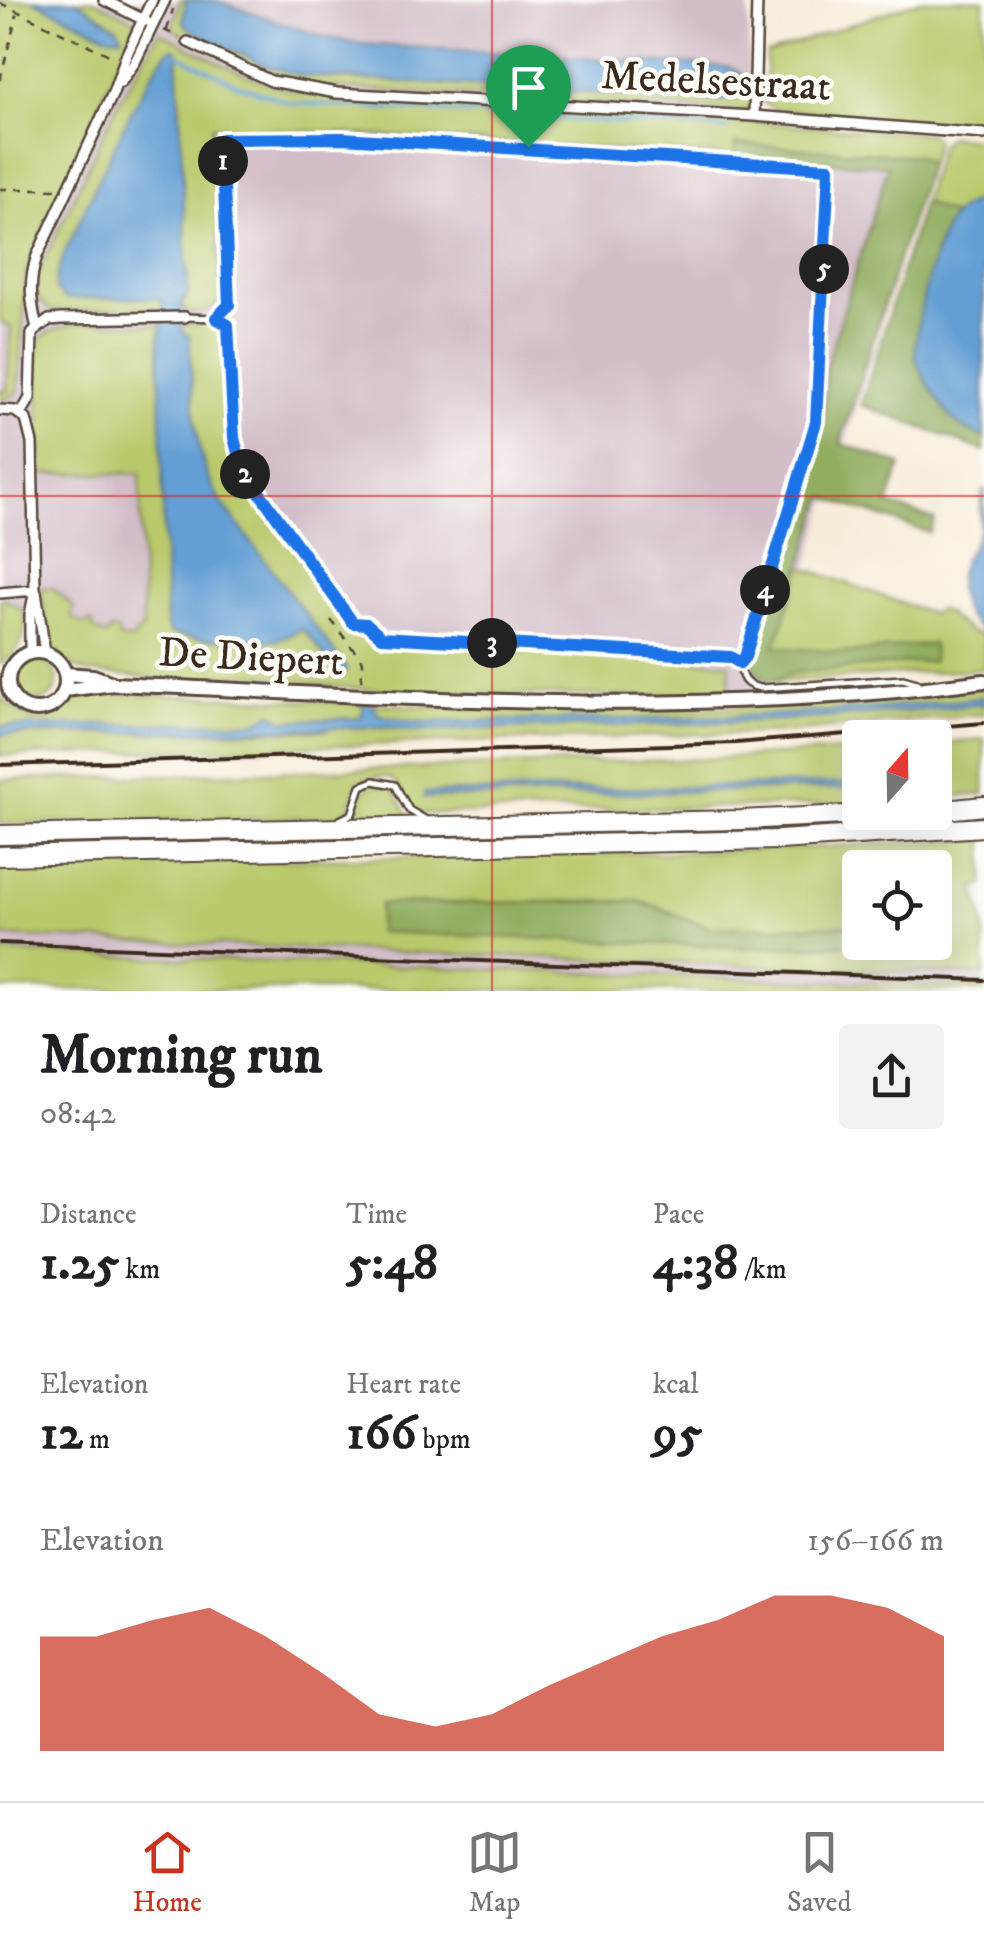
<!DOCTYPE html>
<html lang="en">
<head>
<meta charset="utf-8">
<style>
	body { margin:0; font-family:"IM FELL DW Pica",serif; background:#f2f2f2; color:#202124; height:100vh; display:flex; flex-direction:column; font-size:38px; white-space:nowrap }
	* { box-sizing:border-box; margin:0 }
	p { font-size:32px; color:#757577 }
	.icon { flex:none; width:55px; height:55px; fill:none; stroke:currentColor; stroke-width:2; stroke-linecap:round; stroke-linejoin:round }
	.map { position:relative; height:991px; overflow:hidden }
	.details { display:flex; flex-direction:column; background:#fff; flex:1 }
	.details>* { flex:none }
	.needle { width:65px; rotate:20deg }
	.buttons { position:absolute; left:842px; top:720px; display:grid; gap:20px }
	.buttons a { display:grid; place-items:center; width:110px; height:110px; border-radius:10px; background:#fff; box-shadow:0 10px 40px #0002; font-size:50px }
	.pin { position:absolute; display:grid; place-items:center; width:85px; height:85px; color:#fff; margin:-102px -42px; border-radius:50% 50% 50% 0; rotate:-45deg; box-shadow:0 0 10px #0007 }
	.pin .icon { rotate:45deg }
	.km { position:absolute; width:50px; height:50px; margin:-25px; border-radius:50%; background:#222; color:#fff; font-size:28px; line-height:50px; text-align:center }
	.round { display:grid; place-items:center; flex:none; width:105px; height:105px; border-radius:10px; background:#f2f2f2 }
	.summary { display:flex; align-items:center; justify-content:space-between; height:170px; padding:0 40px }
	h1 { font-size:55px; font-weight:700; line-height:75px }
	.stats { display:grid; grid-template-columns:repeat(3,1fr); gap:15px; height:170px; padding:10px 40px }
	.stats div { display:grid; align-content:center }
	.stats b { font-size:50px; font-weight:700 }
	.stats small { font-size:28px; font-weight:400 }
	.stats p { font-size:28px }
	.chart { height:280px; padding:20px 40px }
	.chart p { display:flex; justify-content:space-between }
	.chart svg { width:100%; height:180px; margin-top:10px; fill:#c8321e; opacity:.7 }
	.menu { display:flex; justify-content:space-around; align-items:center; height:140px; border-top:2px solid #e0e0e0; background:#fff; font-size:28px; color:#757577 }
	.menu a { display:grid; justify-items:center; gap:5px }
	.menu .current { color:#c8321e }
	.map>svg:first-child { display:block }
	.industrial { fill:#d2bdc8 }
	.green { fill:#b9c96c; stroke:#7a7a45; stroke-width:2.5; fill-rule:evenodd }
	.forest { fill:#92ad60; stroke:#666c3f; stroke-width:2.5 }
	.water { fill:#649fd4; stroke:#506479; stroke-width:2.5 }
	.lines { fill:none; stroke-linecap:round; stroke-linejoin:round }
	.stream { stroke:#649fd4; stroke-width:4 }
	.service-casing { stroke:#57473a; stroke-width:10 }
	.minor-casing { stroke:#57473a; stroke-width:14 }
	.secondary-casing { stroke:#57473a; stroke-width:18 }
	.motorway-casing { stroke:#57473a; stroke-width:22 }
	.path { stroke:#57473a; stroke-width:2.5; stroke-dasharray:8 8; stroke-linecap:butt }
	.service { stroke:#fff; stroke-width:5 }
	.minor { stroke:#fff; stroke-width:9 }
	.secondary { stroke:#fff; stroke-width:12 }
	.motorway { stroke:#fff; stroke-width:18 }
	.rail { stroke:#3b2a1e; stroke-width:4 }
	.route-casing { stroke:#fff; stroke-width:20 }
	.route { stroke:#1a73e8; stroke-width:12 }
	.grid { fill:none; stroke:#d62828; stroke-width:2.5; stroke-opacity:0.55 }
	.labels { text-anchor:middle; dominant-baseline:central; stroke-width:9; stroke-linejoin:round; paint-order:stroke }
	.street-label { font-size:42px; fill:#3b2a1e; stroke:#fdfcf7 }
</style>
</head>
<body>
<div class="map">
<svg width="984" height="991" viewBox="0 0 984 991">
	<rect width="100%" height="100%" fill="#fdfcf7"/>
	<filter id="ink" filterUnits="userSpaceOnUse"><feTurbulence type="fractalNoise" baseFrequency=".01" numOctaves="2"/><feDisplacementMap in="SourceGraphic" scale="20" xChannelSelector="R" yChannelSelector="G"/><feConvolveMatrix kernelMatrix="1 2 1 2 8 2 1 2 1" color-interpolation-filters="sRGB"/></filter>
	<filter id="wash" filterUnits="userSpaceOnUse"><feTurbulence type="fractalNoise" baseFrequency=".0048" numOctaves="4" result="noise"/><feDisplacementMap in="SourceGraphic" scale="40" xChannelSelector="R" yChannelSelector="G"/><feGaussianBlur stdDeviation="2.25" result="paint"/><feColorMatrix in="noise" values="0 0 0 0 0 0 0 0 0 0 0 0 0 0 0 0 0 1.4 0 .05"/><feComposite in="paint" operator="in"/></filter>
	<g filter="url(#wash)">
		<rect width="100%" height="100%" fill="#f7ecd9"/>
		<path class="industrial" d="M0,0H748L750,131L934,143L774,682L729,695L205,668L80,633L49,616L21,620L0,630Z
			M0,936L984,975V987L0,952Z"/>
		<path class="green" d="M0,0H33L108,36L121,34L106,19L76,0H94L136,21L27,267L18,392L2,401L0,390L7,391L11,327L0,322Z
			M180,0H186L183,20L189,29C250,61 283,74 352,80L742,88L740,75H753L751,105L747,112L305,86L249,68L172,29Z
			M921,0H984V126L776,109L764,104L767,54Z
			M159,32C207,56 253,83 306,94L932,134L936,143L929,163L916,156L735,144L734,156L212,126L221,297C214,313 202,312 186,313V309H181L188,293L177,52L172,49L147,83L65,252L56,279L160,299L164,308L51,311C35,299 35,288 40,270L116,107Z
			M949,136L984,140V196L952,215L923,202L941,143Z
			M216,324L222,328L228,426L240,474L351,627L366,628L377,641L397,644L730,663L729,695C606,697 484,695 361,689C312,687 240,663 194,682L87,672C44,658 47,627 41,588H53L74,608L71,617L86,625L89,621L93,623V629L107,636L110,630L118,631L119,639L134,640L136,633L143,629L140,473L41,474L37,343C58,314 126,325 160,325L164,327L159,344L166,620L169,632C178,638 265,643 277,640C285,639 292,634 300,630L306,632L340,675L221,502C190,455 194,391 189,336L182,331V325Z
			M802,567L932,614L936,610H941L971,632L984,635V669L774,682L793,673L933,661L932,644L849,653L774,648Z
			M4,599L24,610C27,635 23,652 0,664V600Z
			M17 681a20 20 0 1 1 40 0a20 20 0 1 1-40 0Z
			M984,688V714L784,732L0,756V735L328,730L329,721H282L273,713L258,722L0,727V697C18,712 35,729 59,712C71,703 70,699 86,694C226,694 365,705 505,709C665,713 825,705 984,688Z
			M984,739V794L935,798V744Z
			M860,750V804L419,814C394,797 409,763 358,782L350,807L335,817L0,824V780L704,759Z
			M375,784L393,788L408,815L354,816L359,807L363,790Z
			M984,839V885L975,888L984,928V975L0,936V865L727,851ZM860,868H935V942L761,948L378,931L380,904L623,901L645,902L710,928L860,925Z
			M0,952L984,987V991L0,989Z"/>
		<path class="forest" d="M735,144L916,156L929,163L840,443L901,465L888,504L935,520L929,533L824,497L775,647L849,653L933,644V661L793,673C775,682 765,685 752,666V649L823,424L826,367L888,166L734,156Z
			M923,202L952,215L936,249L929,277L922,374L949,416L965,429L984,437V451L861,405Z
			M639,901L710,928L860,925V942L890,943L761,948L378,932L380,904Z"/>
		<path class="water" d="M33,0H76L118,28L122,37L108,36Z
			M186,0H215L320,36L361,44L727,67L739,71L742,88L738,98L722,101L300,76L266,66L189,29L183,20Z
			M172,48L177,51L188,293L181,305L182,331L189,336C194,391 190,455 221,502L348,670L340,676L306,632L300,630C292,634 285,639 277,640C265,643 178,638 169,633L166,620L159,344C159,329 169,314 160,299L148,298L65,299L56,290V279L65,252C82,217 148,64 172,48Z
			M984,196V437C974,433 965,430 957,423C946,414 919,372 916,358C912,334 936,235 952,217C959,207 974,202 984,196Z
			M984,488V631C960,618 952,587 963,562C967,552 974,545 978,534C982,519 980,503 984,488Z
			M984,697V704C795,726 603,725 413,731L387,727L0,735V727L257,722L273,713L283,721L356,718L362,716L363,704L372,703L379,715L414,722C604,718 796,721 984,697Z
			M860,783V788L424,798V793Z"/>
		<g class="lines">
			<path class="stream" d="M177,54L236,84L291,103L729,129"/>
		</g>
	</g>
	<g filter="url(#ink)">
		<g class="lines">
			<g class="service-casing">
				<path id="service" d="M185,317L216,318L229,305L222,139L341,138L829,168L816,422L745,657L740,663C741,678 744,685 760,688L903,679L917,683
					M216,318L229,325L234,438L242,467L353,623H367L382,637L730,657L740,663
					M340,820L352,814L361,786L374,781L395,785L409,810L426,820"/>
			</g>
			<g class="minor-casing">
				<path id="minor" d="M104,0L146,21
					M188,42L271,81L337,93L754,116L984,134
					M121,82L135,62L165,0
					M754,116L757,0
					M37,329L49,320L62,319L185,317
					M0,410L15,411L26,419L32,443L35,590L30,615V653
					M21,414L30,398L32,334L37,329C31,302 28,283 37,256L113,93L126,56L152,0
					M36,592L45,653
					M0,593L35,590"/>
			</g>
			<g class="secondary-casing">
				<path id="secondary" d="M8 681a29 29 0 1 1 58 0a29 29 0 1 1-58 0Z
					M66,674L93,676L112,683
					M65,690L114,684C404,697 695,720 984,681"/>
			</g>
			<g class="motorway-casing">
				<path id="motorway" d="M935,811L984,806
					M0,835L741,820L909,812
					M0,856L779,840L984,827"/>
			</g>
			<path class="path" d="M0,3L109,55H116
				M164,30L179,37
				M167,30L173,9
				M0,80L17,14
				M0,189H56
				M331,620L363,662L361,682"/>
			<use href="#service" class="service"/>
			<use href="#minor" class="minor"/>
			<use href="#secondary" class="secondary"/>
			<use href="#motorway" class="motorway"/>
			<path class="rail" d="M0,765L736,743L984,723
				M0,943L984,980"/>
		</g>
	</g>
	<g class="lines" filter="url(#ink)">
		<g class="route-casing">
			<path id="route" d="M342,138L829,168L816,422L745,657L740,663L730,657L382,637L367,624L353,623L242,468L234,438L228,325L216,318L229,305L222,139Z"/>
		</g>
		<use href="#route" class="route"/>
	</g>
	<path class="grid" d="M492,0V991M0,496H984"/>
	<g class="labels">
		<g class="street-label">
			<text transform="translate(716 82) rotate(3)">Medelsestraat</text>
			<text transform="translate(251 658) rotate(3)">De Diepert</text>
		</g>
	</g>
</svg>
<div class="buttons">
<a><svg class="needle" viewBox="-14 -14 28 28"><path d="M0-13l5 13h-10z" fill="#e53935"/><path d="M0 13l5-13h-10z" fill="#757577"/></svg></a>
<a><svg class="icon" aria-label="locate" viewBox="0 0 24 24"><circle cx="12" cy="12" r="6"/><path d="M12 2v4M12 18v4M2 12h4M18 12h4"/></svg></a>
</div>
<div class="pin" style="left:528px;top:147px;background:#1e9e55"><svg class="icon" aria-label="arrive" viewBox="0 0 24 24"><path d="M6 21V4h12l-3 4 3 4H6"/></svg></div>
<b class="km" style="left:223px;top:161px">1</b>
<b class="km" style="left:245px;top:474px">2</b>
<b class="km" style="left:492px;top:643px">3</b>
<b class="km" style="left:765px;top:590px">4</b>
<b class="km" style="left:824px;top:269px">5</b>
</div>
<section class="details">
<div class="summary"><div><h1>Morning run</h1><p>08:42</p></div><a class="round"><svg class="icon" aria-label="share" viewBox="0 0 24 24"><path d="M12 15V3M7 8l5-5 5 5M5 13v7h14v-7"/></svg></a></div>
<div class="stats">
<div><p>Distance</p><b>1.25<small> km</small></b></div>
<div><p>Time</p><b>5:48</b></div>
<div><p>Pace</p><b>4:38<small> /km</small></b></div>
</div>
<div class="stats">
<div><p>Elevation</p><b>12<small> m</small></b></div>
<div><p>Heart rate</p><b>166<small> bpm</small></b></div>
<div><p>kcal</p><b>95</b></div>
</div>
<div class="chart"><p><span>Elevation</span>156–166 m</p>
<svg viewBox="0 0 160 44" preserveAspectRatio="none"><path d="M0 44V16L10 16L20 12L30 9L40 16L50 25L60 35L70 38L80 35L90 28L100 22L110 16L120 12L130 6L140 6L150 9L160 16V44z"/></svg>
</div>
</section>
<nav class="menu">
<a class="current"><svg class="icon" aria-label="home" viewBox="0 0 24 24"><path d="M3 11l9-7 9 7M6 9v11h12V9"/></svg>Home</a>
<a><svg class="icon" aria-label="map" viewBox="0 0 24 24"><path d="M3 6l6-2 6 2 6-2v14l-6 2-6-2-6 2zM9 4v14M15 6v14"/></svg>Map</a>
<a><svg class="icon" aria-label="saved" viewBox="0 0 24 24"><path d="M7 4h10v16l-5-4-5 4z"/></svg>Saved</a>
</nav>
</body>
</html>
